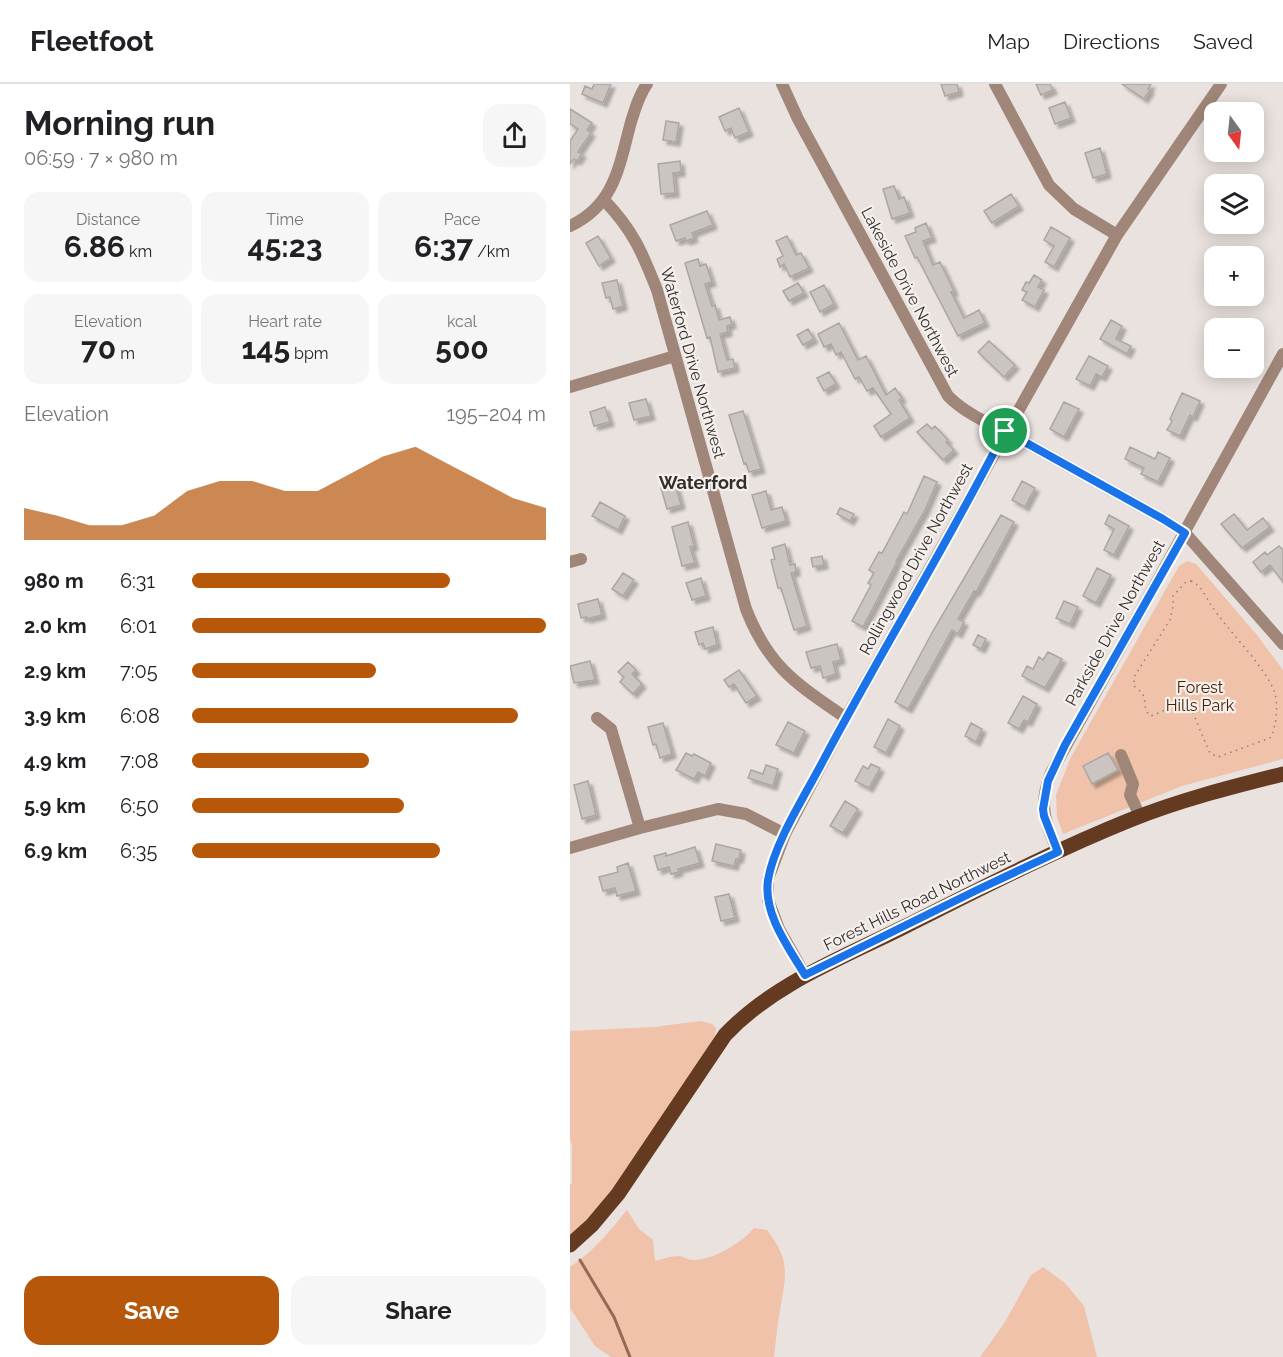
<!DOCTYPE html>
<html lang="en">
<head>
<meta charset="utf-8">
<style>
	body { margin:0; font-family:Raleway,sans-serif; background:#f6f6f6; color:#202124; height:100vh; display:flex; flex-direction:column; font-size:22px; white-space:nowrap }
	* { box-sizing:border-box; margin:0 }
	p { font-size:20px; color:#757577 }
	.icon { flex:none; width:33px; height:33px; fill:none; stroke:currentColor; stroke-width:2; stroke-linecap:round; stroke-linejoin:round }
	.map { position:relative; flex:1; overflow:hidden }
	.details { display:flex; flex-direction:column; background:#fff; width:570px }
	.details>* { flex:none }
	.needle { width:39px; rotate:165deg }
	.controls { position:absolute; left:634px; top:18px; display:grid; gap:12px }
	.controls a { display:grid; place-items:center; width:60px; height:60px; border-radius:12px; background:#fff; box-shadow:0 3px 15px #0003; font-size:30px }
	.pin { position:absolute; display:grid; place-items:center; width:51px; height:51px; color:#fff; margin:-26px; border:3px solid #fff; border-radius:50%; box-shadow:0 2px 6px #0007 }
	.round { display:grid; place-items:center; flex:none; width:63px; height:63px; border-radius:18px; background:#f6f6f6 }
	.headline { display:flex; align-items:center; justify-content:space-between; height:102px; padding:0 24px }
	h1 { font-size:33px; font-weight:700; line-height:45px }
	.metrics { display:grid; grid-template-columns:repeat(3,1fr); gap:9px; height:102px; padding:6px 24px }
	.metrics div { display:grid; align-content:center; border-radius:15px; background:#f6f6f6; text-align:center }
	.metrics b { font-size:30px; font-weight:700 }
	.metrics small { font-size:16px; font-weight:400 }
	.metrics p { font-size:16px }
	.chart { height:168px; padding:12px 24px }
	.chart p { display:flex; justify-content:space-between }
	.chart svg { width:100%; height:108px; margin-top:6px; fill:#b6570a; opacity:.7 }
	.button { display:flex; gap:12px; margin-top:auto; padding:12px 24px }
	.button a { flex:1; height:69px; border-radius:18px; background:#b6570a; color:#fff; font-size:24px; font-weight:700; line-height:69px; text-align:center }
	.button a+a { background:#f6f6f6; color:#202124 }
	ul { padding:0 24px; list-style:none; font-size:20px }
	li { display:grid; grid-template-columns:96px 72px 1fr; align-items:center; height:45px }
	li i { height:15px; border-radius:8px; background:#b6570a }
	header { display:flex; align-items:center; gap:36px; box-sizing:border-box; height:84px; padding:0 30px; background:#fff; border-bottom:2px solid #e0e0e0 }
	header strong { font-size:28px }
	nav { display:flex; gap:33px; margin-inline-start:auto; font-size:21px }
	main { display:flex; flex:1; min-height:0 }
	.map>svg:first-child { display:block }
	.green { fill:#efc2a9 }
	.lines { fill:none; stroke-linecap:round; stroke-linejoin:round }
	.stream { stroke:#936a54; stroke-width:3 }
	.building { fill:#cbc5c2; stroke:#aca6a3; stroke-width:1.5; filter:url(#shadow) }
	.path { stroke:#898482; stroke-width:1.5; stroke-dasharray:1.5 4.5; stroke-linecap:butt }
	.minor { stroke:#a08678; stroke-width:12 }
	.major { stroke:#643a21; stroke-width:15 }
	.route-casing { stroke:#fff; stroke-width:12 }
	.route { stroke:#1a73e8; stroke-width:8 }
	.labels { text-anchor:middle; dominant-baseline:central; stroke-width:4.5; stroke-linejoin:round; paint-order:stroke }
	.street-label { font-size:16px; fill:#312e2d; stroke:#f6f0ec }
	.park-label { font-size:16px; fill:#451f05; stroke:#f6f0ec }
	.neighbourhood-label { font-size:18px; font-weight:bold; fill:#312e2d; stroke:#f6f0ec }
</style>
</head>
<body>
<header>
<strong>Fleetfoot</strong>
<nav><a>Map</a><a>Directions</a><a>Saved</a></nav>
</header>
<main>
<section class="details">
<div class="headline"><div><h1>Morning run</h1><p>06:59 · 7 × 980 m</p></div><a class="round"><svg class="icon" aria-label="share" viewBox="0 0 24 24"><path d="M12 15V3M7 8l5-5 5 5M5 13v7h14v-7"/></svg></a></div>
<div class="metrics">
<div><p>Distance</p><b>6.86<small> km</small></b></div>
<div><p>Time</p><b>45:23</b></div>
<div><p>Pace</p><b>6:37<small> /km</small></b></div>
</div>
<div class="metrics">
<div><p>Elevation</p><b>70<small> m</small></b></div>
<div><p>Heart rate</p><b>145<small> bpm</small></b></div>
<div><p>kcal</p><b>500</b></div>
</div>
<div class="chart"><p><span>Elevation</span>195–204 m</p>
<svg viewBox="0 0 160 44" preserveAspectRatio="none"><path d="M0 44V31L10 34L20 38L30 38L40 34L50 24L60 20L70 20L80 24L90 24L100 17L110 10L120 6L130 13L140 20L150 27L160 31V44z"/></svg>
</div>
<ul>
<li><b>980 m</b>6:31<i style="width:73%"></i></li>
<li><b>2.0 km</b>6:01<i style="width:100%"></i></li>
<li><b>2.9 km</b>7:05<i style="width:52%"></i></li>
<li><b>3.9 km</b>6:08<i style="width:92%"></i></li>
<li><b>4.9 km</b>7:08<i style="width:50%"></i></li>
<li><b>5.9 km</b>6:50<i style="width:60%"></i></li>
<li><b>6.9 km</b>6:35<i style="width:70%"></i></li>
</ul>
<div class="button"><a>Save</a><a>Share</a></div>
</section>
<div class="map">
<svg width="713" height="1273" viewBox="0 0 713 1273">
	<defs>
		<filter id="shadow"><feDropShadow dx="4" dy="4" stdDeviation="1.5" flood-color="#0004"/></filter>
	</defs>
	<rect width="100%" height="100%" fill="#e9e2df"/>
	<path class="green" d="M617,477L626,480L687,551L713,586V675L612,702L493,750L487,733L486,711L501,673L609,482Z
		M131,937L142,940L146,944L145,951L126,984L50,1099L38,1110L34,1118L0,1154V1100H2V1061L0,1056V947L84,943Z
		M57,1126L69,1145L83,1156L85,1177C92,1175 101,1172 109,1172C113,1172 118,1176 122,1176C143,1177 171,1159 184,1144L197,1146C221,1177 216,1190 210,1226C207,1241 206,1257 204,1273H41L25,1262L0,1224V1183C23,1168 40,1147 57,1126Z
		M473,1183L495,1199L514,1222L527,1273H410L435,1238L461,1191Z"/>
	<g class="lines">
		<path class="stream" d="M10,1176L44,1233L60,1273"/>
	</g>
	<path class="building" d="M24,0H41L33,19L12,10L15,2L22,5Z
		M371,0H387L389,8L375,12Z
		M466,0H480L483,6L471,11Z
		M552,0H581L578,5L580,6L574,15Z
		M495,18L501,34L485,40L479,24Z
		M169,24L179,48L165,54L161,44L155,47L149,33Z
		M0,25L22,39L17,46L21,49L8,68L12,70L7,77L4,75L0,80V57L8,45L0,40Z
		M96,37L109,39L106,58L93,56Z
		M530,64L537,90L523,94L515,69Z
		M110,77L111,88L103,89L105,109L91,110L88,80Z
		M324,102L329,115L334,113L340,129L322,135L313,105Z
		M441,110L449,122L422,139L414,127Z
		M137,127L143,141L122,149L124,154L116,157L115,154L106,157L100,141Z
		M356,139L362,154L353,157L363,181L370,178L384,207L381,208L394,234L409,226L415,239L388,252L347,173L345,174L335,152L346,148L345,144Z
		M481,143L500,154L484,183L475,178L484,162L474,156Z
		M28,152L41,174L29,182L16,159Z
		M217,152L226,171L231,169L239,184L220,193L214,180L210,183L207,175L213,172L206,157Z
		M128,175L130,182L136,180L142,198L135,200L142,222L145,221L149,236L160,233L162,240L157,242L158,248L150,250L157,276L163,275L165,284L148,288L140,253L137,254L115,179Z
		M464,191L472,196L468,203L474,206L465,223L452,216L457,208L452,206L456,198L459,199Z
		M47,196L53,222L43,225L40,213L36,214L32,199Z
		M228,199L234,209L219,217L213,207Z
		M254,201L264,220L250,228L240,208Z
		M541,236L552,242L546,255L561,262L557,270L530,255Z
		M269,239L288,276L296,272L316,311L325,304L332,314L329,316L340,334L311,353L304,342L321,330L303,304L297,307L289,293L285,295L271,268L266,271L261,260L254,263L248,250Z
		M238,245L244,255L233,261L227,251Z
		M419,257L445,281L434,293L408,268Z
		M519,272L538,282L532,293L526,290L520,302L506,295Z
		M259,288L266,300L254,307L247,294Z
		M612,309L630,317L623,333L620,331L610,352L597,346L602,337L600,335Z
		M76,315L81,332L64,336L59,319Z
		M494,318L509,325L494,353L480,345Z
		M35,323L40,338L24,342L20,328Z
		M173,327L191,385L179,388L176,379L174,380L159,331Z
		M357,340L362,345L365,342L378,356L376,358L384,366L373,376L347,348Z
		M560,363L585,375L588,368L600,374L588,398L571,390L574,384L555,375Z
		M354,392L367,398L355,426L326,477L327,478L293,543L282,537L301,501L298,499L304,489L299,486L309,468L312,469L334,428L337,430Z
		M452,397L465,404L455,423L442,416Z
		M105,399L111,421L97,425L91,404Z
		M196,407L201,426L212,423L216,437L192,444L182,411Z
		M30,418L55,432L48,446L22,432Z
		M270,424L284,430L280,437L267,430Z
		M664,430L677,446L693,434L700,443L672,464L651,440Z
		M431,431L444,438L406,508L404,507L388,535L394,538L388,550L382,546L338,625L325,618L363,547Z
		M539,431L559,442L544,471L534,466L544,445L535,440Z
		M118,438L124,462L120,463L125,479L112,482L102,443Z
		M215,460L220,481L225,480L226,488L221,489L237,542L224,546L211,504H208L201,476L205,475L202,464Z
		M709,462L713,466V498L700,481L691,488L683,478L695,468L697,471Z
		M252,472L254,481L243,483L241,474Z
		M527,484L541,491L526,519L513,512Z
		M53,489L64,496L53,512L42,505Z
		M131,494L136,512L122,516L116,499Z
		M28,515L32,531L17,535V533L11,534L8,520Z
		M494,517L508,523L500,540L486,534Z
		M143,543L147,561L135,565L133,559L129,561L125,548Z
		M408,551L416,555L411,565L403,561Z
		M267,560L271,576L263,578L266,590L253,594L250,582L241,584L236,568Z
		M478,568L492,575L475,604L452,592L457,582L463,585L469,573L473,576Z
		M20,577L25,596L4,599L0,582Z
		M58,578L66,586L62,590L72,600L63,610L50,598L54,593L48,588Z
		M169,586L187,612L176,619L164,600L159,603L154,596Z
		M453,612L467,620L458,638L454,636L449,645L438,639Z
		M318,635L330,642L316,669L304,663Z
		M218,638L235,647L224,669L206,661Z
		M93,639L102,670L90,674L86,660L83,661L78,643Z
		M401,639L412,645L406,658L395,652Z
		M116,669L122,672L124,670L141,679L135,692L128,688L124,695L106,686Z
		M538,669L548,686L522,700L513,682Z
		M301,680L310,684L299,704L285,697L293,682L298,685Z
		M196,681L208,685L203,702L178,694L181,686L193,690Z
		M18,697L26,731L12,735L4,701Z
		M275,717L288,725L273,749L260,742Z
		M146,760L171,766L169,775H166L164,782L142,777Z
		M125,763L130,779L108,785L109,788L101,790L99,783L88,786L84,772L96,769V772Z
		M58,779L66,807L47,812L45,804L33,807L29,793L48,788L47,783Z
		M159,810L165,834L151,837L145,813Z"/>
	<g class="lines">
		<path class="path" d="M621,497C630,500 636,513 641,521C659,548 689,576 703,604C709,617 707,643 700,654L648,673L640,669L638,665L621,624L616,620H610L581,632C572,626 577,616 572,609C571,608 564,602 564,602V593L600,536L603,522V512L615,499Z"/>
		<path class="minor" d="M212,0L228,35L378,312C394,328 415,338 435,347L593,435L615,449L713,560
			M425,0L479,101L504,125L547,151
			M34,116C63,146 72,168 87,206L176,525C199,584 227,600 276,634
			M0,142C45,121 49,82 61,38C65,25 69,11 77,0
			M0,303L105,272
			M0,478L11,475
			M27,634L41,645L70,744
			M551,671L563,700L560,711L570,732
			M0,764L70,744L148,725L176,730L215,750
			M488,768C475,739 468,720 481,689L713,270
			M235,891L209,845L198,816V795L215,750L276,634L547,151L651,0"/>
		<path class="major" d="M0,1161L22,1141L48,1110L155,951C203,900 272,874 334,843C408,806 483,767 560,736C610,716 661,703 713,690"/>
	</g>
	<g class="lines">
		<g class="route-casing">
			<path id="route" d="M435,347L593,435L615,449L495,661L478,697L473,725L474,732L488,768L407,806L235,891C219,864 193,830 198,796C204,759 236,710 253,677C312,566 378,459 435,347Z"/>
		</g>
		<use href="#route" class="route"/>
	</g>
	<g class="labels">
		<g class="street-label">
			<text transform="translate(340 208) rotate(62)">Lakeside Drive Northwest</text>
			<text transform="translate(123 279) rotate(74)">Waterford Drive Northwest</text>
			<text transform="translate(346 475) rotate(-61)">Rollingwood Drive Northwest</text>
			<text transform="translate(545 539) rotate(-61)">Parkside Drive Northwest</text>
			<text transform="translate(347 817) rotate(-26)">Forest Hills Road Northwest</text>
		</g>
		<g class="park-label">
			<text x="630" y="603">Forest<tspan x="630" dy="18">Hills Park</tspan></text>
		</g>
		<g class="neighbourhood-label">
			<text x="133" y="398">Waterford</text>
		</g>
	</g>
</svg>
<div class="controls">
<a><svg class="needle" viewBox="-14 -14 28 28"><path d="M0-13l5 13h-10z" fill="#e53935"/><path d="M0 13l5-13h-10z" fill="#757577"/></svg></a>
<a><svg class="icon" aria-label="layers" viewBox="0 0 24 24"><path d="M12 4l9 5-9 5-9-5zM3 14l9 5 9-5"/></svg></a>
<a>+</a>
<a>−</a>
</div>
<div class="pin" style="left:435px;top:347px;background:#1e9e55"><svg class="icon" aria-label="arrive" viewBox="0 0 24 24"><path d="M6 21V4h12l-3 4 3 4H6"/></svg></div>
</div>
</main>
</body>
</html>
